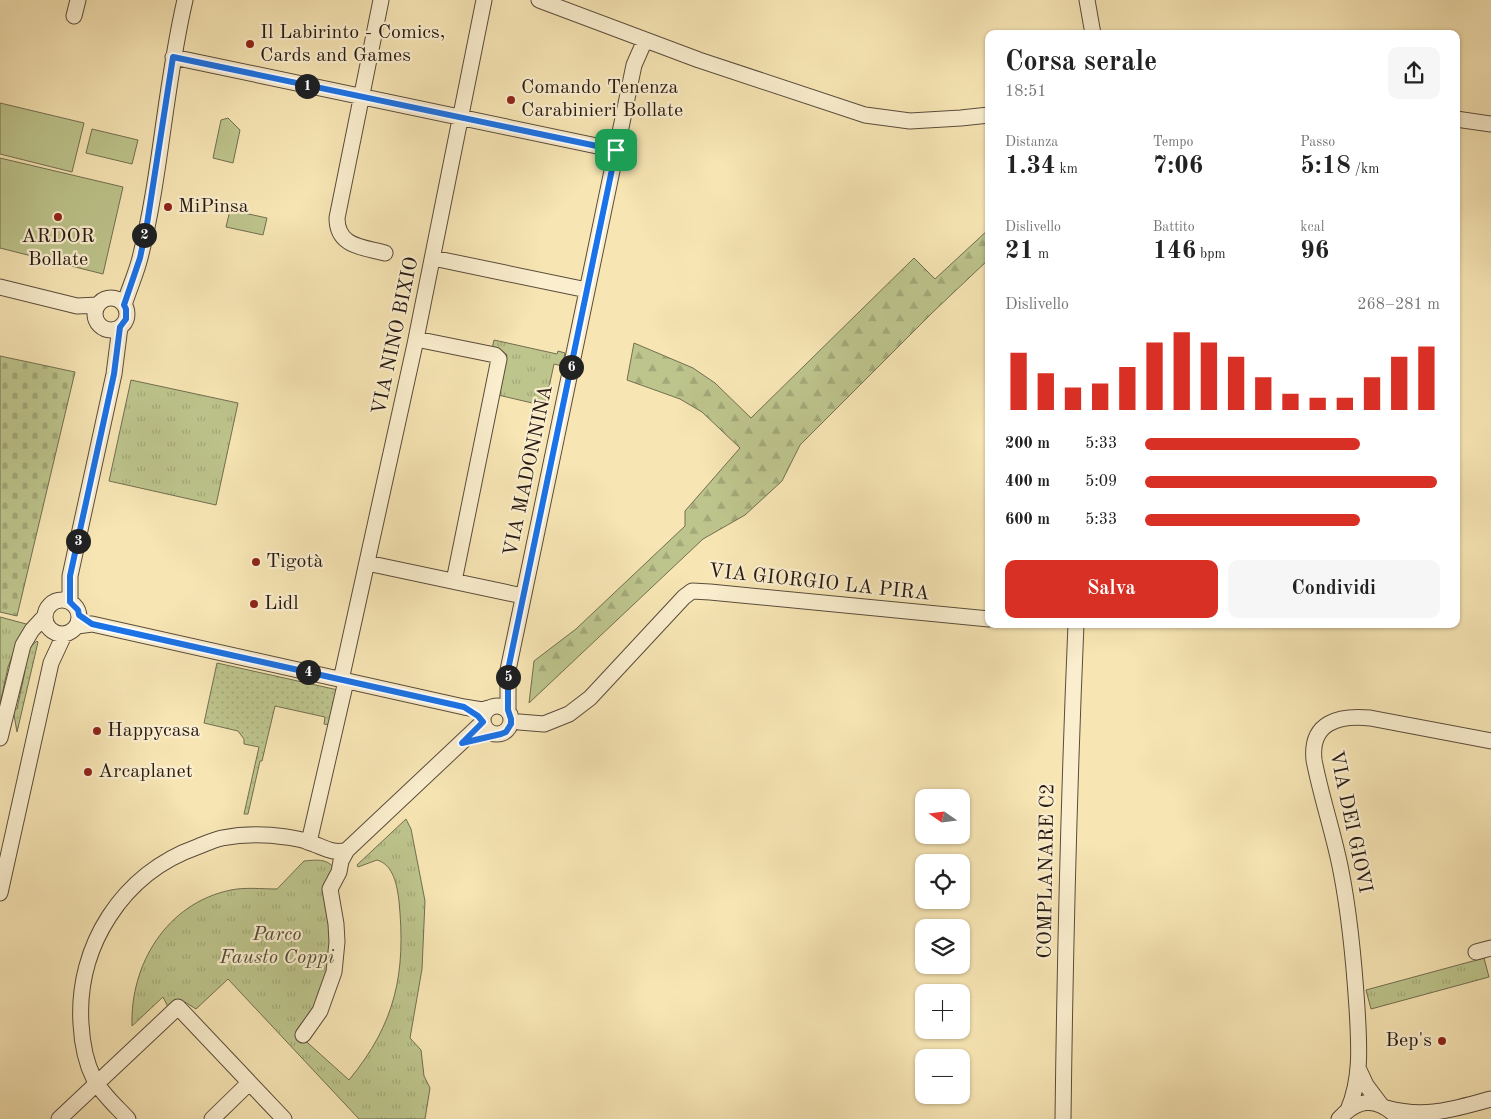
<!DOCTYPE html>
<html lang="it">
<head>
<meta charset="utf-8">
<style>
	body { margin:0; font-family:"Old Standard TT",serif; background:#f6f6f6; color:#222; height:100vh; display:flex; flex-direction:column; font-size:19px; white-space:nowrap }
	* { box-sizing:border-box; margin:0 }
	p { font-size:16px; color:#767676 }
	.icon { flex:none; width:28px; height:28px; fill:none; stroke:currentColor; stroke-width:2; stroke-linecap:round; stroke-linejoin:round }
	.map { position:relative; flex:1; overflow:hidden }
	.panel { position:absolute; left:985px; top:30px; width:475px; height:598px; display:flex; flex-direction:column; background:#fff; border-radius:10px; box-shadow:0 1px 4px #0004 }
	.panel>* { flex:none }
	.needle { width:32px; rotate:284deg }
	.tools { position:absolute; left:915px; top:789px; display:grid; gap:10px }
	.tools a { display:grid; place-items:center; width:55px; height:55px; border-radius:10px; background:#fff; box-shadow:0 1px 4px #0004; font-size:25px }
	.pin { position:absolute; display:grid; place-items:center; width:42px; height:42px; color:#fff; margin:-21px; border-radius:10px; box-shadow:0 2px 8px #0006 }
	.km { position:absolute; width:25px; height:25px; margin:-12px; border-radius:50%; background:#222; color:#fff; font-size:14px; line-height:25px; text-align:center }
	.round { display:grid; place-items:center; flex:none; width:52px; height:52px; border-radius:10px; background:#f6f6f6 }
	.head { display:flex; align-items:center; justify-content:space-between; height:85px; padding:0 20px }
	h1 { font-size:28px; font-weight:700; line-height:38px }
	.figures { display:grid; grid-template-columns:repeat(3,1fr); gap:8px; height:85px; padding:5px 20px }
	.figures div { display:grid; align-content:center }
	.figures b { font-size:25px; font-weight:700 }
	.figures small { font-size:14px; font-weight:400 }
	.figures p { font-size:14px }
	.chart { height:140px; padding:10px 20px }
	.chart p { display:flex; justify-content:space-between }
	.chart svg { width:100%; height:90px; margin-top:5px; stroke:#d93025; stroke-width:6 }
	.action { display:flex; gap:10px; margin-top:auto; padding:10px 20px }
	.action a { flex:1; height:58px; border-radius:10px; background:#d93025; color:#fff; font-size:20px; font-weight:700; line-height:58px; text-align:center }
	.action a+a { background:#f6f6f6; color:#222 }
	ul { padding:0 20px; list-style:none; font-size:16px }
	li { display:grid; grid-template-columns:80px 60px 1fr; align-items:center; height:38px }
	li i { height:12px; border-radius:6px; background:#d93025 }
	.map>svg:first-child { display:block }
	.grass { fill:url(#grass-dots); stroke:#726e50 }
	.forest { fill:url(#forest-firs); stroke:#726e50 }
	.cemetery { fill:url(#cemetery-stones); stroke:#726e50 }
	.park { fill:url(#park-tufts); stroke:#726e50 }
	.pitch { fill:#bdc48c; stroke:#726e50 }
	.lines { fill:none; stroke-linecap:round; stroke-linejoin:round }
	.minor-casing { stroke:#5a4c3b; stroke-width:17 }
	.minor { stroke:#faeece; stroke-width:15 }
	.route-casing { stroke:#fff; stroke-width:10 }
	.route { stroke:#1a73e8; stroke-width:6 }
	.poi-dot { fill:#8f2418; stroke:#faeece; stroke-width:2 }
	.labels { text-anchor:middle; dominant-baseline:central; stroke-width:4.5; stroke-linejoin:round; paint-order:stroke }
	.poi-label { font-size:20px; fill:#261913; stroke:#faeece; text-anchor:start }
	.street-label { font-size:20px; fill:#261913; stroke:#faeece }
	.park-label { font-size:20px; font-style:italic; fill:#534c37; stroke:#faeece }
</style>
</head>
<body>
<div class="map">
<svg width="1491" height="1119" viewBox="0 0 1491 1119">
	<defs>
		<pattern id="grass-dots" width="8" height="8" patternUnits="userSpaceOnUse" patternTransform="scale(1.25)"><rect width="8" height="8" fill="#bdc48c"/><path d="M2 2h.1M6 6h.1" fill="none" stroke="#a2a878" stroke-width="1.8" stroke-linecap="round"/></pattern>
		<pattern id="forest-firs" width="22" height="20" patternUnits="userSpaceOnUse" patternTransform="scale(1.25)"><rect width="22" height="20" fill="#bdc48c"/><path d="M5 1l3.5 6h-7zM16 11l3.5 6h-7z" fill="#a2a878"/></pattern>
		<pattern id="cemetery-stones" width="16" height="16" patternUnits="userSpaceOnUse" patternTransform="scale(1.25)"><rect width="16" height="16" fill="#bdc48c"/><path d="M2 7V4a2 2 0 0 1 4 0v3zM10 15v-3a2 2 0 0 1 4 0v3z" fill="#a2a878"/></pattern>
		<pattern id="park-tufts" width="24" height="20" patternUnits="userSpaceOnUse" patternTransform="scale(1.25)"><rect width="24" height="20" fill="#bdc48c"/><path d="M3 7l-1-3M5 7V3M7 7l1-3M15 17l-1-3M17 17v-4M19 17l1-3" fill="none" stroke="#a2a878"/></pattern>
	</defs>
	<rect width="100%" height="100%" fill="#f7e5b4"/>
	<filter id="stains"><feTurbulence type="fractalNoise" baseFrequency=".004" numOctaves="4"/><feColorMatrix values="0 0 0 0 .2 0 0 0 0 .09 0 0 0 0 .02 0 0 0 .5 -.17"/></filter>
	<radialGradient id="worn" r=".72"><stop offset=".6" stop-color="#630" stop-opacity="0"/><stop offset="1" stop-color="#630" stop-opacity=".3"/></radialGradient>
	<path class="grass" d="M37,641L38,642L17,732L13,709H17L25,671L22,670C24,658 27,648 37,641Z
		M217,663L338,690L330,725L324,724L325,717L275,706L262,761H260L248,814H244L259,747L244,744V739L238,731L204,723Z"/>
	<path class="forest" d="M989,229V259L933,312L800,445L782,481L745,515L703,539L529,703L534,661L576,629L685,526V511L740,448L702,412L680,399L627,380L634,343L693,368L715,383L751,418L914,258L935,279Z"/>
	<path class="cemetery" d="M0,356L75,372L17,616L0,612Z"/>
	<path class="park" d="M494,340L557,354L558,351L565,353L562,366L554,364L545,406L498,395L507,355L502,351L492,349Z
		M131,380L238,403L216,505L109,481Z
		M0,617L30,625L18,641L8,667L0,704Z
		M406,819L411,829L425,901L422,969L410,1038L421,1050L424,1076L430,1088L425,1119H359L228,979L196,1009C189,1005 184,1000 176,1000L168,1007L163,997L132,1026C130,964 167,903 231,890C246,887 261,889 277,889L304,861C315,860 327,858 334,868L328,981L299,1035L349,1080C396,1023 406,973 399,901C397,886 394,865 377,860L358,867L357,865Z
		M1484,958L1489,977L1371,1009L1366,990Z"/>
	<path class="pitch" d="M0,103L84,123L72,172L0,154Z
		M228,118L240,130L233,163L213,158L221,120Z
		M92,129L138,140L132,164L86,153Z
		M0,158L123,187L103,274L0,248Z
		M230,210L267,218L263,235L226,227Z"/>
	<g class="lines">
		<g class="minor-casing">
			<path id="minor" d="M381,0L337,218C337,247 363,247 385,253
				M539,0L699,60L865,115L910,121L961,118L989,115
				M1087,0L1093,34
				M74,16L78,0
				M173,57L616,150
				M1456,119L1491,124
				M433,258L587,290
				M0,287L77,306L98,305
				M95 314a16 16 0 1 1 32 0a16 16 0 1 1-32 0Z
				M124,305C129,289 136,274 140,258C161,175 165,85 185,0
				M416,339L495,355L499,359L454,581
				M367,563L523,596
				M45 617a17 17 0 1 1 34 0a17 17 0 1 1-34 0Z
				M70,602V576L114,374L120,327
				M77,626L92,624L464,707L482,710L489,708
				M341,680L415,344L484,0
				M483 720a14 14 0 1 1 28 0a14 14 0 1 1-28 0Z
				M508,710V670L521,608L634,65L645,40
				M519,722L544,724L569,714L590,698L684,597L692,591L710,592L989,619
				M0,738L23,645L32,630L44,617
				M309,842L346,681
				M0,893L51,663L64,635
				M1476,952L1491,948
				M303,1035L320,1011L334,972L337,942L336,924L330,889L339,872L341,861L347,850
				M1359,1070L1366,1085L1381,1105
				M1386,1108C1426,1119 1453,1109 1491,1099
				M1348,1110C1362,1078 1359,1043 1357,1008C1354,962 1350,917 1341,871C1334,834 1321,797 1314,760C1310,722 1339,715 1370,718L1491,741
				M59,1119L178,1007L284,1119
				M128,1119C116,1106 102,1094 94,1079C85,1061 82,1043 81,1024C76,946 123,873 197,847C205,844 213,840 222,838C243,834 265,834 286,837C293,838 301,839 308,842C322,846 333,855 347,850L483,722
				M212,1119L249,1083
				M1063,1119C1065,954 1069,789 1076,624
				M1339,1119C1356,1100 1374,1096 1394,1114"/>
		</g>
		<use href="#minor" class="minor"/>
	</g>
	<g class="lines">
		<g class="route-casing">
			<path id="route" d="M173,57L616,150L508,670V710L511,719V724L506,732L501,734L462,743L483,722L478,716L464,707L92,624L79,615L78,610L70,602V576L114,374L120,327L126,319V309L124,305L140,258L147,224Z"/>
		</g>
		<use href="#route" class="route"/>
	</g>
	<g class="poi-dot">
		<circle cx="250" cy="44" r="5"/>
		<circle cx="511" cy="100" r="5"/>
		<circle cx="168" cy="207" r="5"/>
		<circle cx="58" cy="217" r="5"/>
		<circle cx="256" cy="562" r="5"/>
		<circle cx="254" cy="604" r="5"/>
		<circle cx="97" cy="731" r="5"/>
		<circle cx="88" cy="772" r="5"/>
		<circle cx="1442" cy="1041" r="5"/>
	</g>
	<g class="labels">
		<g class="poi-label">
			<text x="260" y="33">Il Labirinto - Comics,<tspan x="260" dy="23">Cards and Games</tspan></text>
			<text x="521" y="88">Comando Tenenza<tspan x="521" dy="23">Carabinieri Bollate</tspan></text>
			<text x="178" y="207">MiPinsa</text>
			<text x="58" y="237" text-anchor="middle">ARDOR<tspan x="58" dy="23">Bollate</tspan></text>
			<text x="266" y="562">Tigotà</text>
			<text x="264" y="604">Lidl</text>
			<text x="107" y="731">Happycasa</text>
			<text x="98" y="772">Arcaplanet</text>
			<text x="1432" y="1041" text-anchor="end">Bep's</text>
		</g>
		<g class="street-label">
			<text transform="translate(396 336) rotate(-78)">VIA NINO BIXIO</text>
			<text transform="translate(529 471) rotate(-78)">VIA MADONNINA</text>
			<text transform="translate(819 583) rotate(6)">VIA GIORGIO LA PIRA</text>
			<text transform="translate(1350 822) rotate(78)">VIA DEI GIOVI</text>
			<text transform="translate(1047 871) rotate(-89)">COMPLANARE C2</text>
		</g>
		<g class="park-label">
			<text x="277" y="935">Parco<tspan x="277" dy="23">Fausto Coppi</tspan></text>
		</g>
	</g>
	<rect width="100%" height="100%" filter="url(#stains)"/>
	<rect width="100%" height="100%" fill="url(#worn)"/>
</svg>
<div class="tools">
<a><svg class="needle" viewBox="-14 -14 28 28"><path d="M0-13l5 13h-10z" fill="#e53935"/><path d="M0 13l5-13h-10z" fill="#767676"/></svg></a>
<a><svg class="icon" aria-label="locate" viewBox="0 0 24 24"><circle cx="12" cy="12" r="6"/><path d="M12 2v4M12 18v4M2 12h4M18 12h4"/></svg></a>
<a><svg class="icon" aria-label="layers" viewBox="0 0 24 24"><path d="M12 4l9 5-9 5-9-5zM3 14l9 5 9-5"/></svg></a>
<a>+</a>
<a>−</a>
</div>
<div class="pin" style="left:616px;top:150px;background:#1e9e55"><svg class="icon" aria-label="arrive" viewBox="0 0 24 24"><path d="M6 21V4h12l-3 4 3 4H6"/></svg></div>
<b class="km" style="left:307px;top:86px">1</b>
<b class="km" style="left:144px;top:235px">2</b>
<b class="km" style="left:78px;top:541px">3</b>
<b class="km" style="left:308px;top:672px">4</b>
<b class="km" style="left:508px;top:677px">5</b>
<b class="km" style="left:571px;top:367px">6</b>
<section class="panel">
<div class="head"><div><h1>Corsa serale</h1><p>18:51</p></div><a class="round"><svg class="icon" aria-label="share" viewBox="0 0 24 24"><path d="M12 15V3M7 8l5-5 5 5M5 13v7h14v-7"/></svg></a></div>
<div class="figures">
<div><p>Distanza</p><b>1.34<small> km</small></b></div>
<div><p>Tempo</p><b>7:06</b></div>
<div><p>Passo</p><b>5:18<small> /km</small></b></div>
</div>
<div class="figures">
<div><p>Dislivello</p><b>21<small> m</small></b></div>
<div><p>Battito</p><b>146<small> bpm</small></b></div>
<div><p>kcal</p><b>96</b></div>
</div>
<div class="chart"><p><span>Dislivello</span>268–281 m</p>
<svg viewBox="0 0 160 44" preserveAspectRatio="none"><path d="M5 44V16M15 44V26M25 44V33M35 44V31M45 44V23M55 44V11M65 44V6M75 44V11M85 44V18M95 44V28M105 44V36M115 44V38M125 44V38M135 44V28M145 44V18M155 44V13"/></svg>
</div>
<ul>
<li><b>200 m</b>5:33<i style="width:73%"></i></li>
<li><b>400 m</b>5:09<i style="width:99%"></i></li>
<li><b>600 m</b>5:33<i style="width:73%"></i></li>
</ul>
<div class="action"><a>Salva</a><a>Condividi</a></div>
</section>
</div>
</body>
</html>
